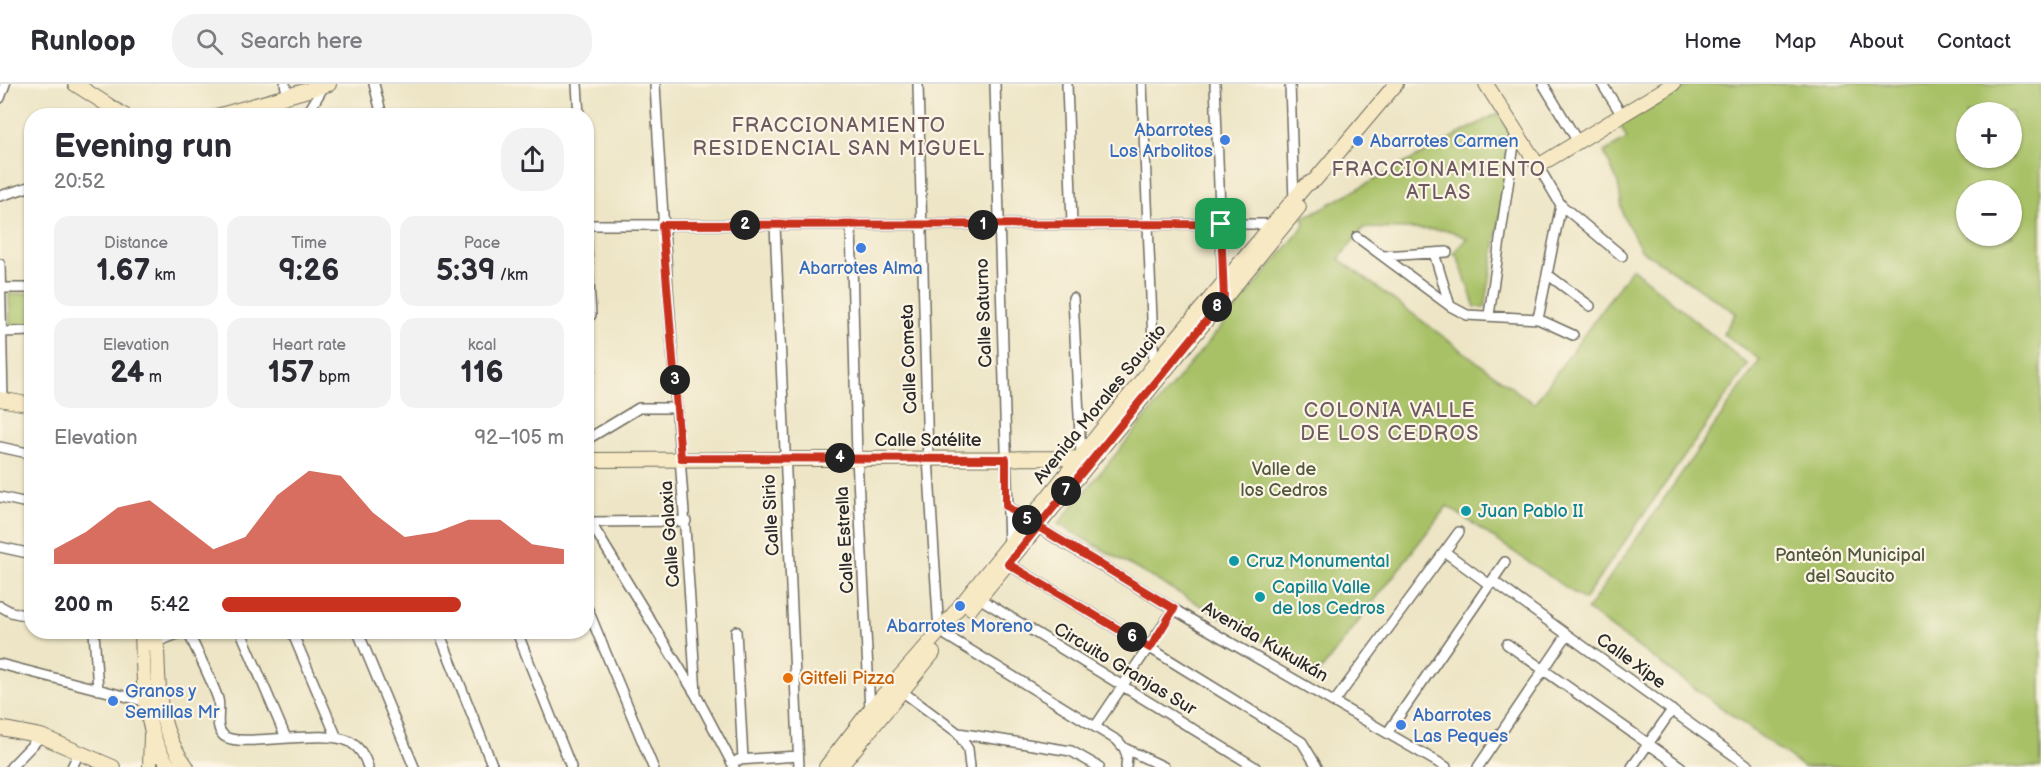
<!DOCTYPE html>
<html lang="en">
<head>
<meta charset="utf-8">
<style>
	body { margin:0; font-family:"Balsamiq Sans",sans-serif; background:#f2f2f3; color:#2b2b33; height:100vh; display:flex; flex-direction:column; font-size:22px; white-space:nowrap }
	* { box-sizing:border-box; margin:0 }
	p { font-size:20px; color:#7c7c81 }
	.icon { flex:none; width:33px; height:33px; fill:none; stroke:currentColor; stroke-width:2; stroke-linecap:round; stroke-linejoin:round }
	.map { position:relative; flex:1; overflow:hidden }
	.side { position:absolute; left:24px; top:24px; width:570px; height:531px; display:flex; flex-direction:column; background:#fff; border-radius:24px; box-shadow:0 2px 4px #0004 }
	.side>* { flex:none }
	.buttons { position:absolute; left:1956px; top:18px; display:grid; gap:12px }
	.buttons a { display:grid; place-items:center; width:66px; height:66px; border-radius:50%; background:#fff; box-shadow:0 2px 4px #0004; font-size:30px }
	.pin { position:absolute; display:grid; place-items:center; width:51px; height:51px; color:#fff; margin:-26px; border-radius:12px; box-shadow:0 3px 9px #0006 }
	.km { position:absolute; width:30px; height:30px; margin:-15px; border-radius:50%; background:#222; color:#fff; font-size:16px; line-height:30px; text-align:center }
	.round { display:grid; place-items:center; flex:none; width:63px; height:63px; border-radius:24px; background:#f2f2f3 }
	.head { display:flex; align-items:center; justify-content:space-between; height:102px; padding:0 30px }
	h1 { font-size:33px; font-weight:700; line-height:45px }
	.stats { display:grid; grid-template-columns:repeat(3,1fr); gap:9px; height:102px; padding:6px 30px }
	.stats div { display:grid; align-content:center; border-radius:15px; background:#f2f2f3; text-align:center }
	.stats b { font-size:30px; font-weight:700 }
	.stats small { font-size:16px; font-weight:400 }
	.stats p { font-size:16px }
	.chart { height:168px; padding:12px 30px }
	.chart p { display:flex; justify-content:space-between }
	.chart svg { width:100%; height:108px; margin-top:6px; fill:#c8321e; opacity:.7 }
	ul { padding:0 30px; list-style:none; font-size:20px }
	li { display:grid; grid-template-columns:96px 72px 1fr; align-items:center; height:45px }
	li i { height:15px; border-radius:8px; background:#c8321e }
	header { display:flex; align-items:center; gap:36px; box-sizing:border-box; height:84px; padding:0 30px; background:#fff; border-bottom:2px solid #e1e1e2 }
	header strong { font-size:28px }
	nav { display:flex; gap:33px; margin-inline-start:auto; font-size:21px }
	.search { width:420px; height:54px; background:#f2f2f3; display:flex; align-items:center; gap:15px; box-sizing:border-box; padding:0 21px; border-radius:24px; color:#7c7c81; font-size:22px }
	.map>svg:first-child { display:block }
	.green { fill:#a8c166; stroke:#6a7648; stroke-width:1.5; fill-rule:evenodd }
	.lines { fill:none; stroke-linecap:round; stroke-linejoin:round }
	.street-casing { stroke:#6f6c61; stroke-width:12 }
	.secondary-casing { stroke:#6f6c61; stroke-width:16 }
	.street { stroke:#fff; stroke-width:9 }
	.secondary { stroke:#f7e9c3; stroke-width:14 }
	.route-casing { stroke:#fff; stroke-width:12 }
	.route { stroke:#c8321e; stroke-width:8 }
	.shop-dot { fill:#3f7fe0; stroke:#fcf5e5; stroke-width:2 }
	.culture-dot { fill:#0f9aa8; stroke:#fcf5e5; stroke-width:2 }
	.food-dot { fill:#e8710a; stroke:#fcf5e5; stroke-width:2 }
	.labels { text-anchor:middle; dominant-baseline:central; stroke-width:4.5; stroke-linejoin:round; paint-order:stroke }
	.shop-label { font-size:18px; fill:#366cbe; stroke:#fcf5e5; text-anchor:start }
	.street-label { font-size:18px; fill:#2b2b2b; stroke:#fcf5e5 }
	.park-label { font-size:18px; fill:#50583d; stroke:#fcf5e5 }
	.culture-label { font-size:18px; fill:#0d838f; stroke:#fcf5e5; text-anchor:start }
	.food-label { font-size:18px; fill:#c56008; stroke:#fcf5e5; text-anchor:start }
	.neighbourhood-label { font-size:20px; letter-spacing:1.5px; fill:#6e5a61; stroke:#fcf5e5 }
</style>
</head>
<body>
<header>
<strong>Runloop</strong>
<div class="search"><svg class="icon" aria-label="search" viewBox="0 0 24 24"><circle cx="10" cy="10" r="6"/><path d="M15 15l6 6"/></svg>Search here</div>
<nav><a>Home</a><a>Map</a><a>About</a><a>Contact</a></nav>
</header>
<div class="map">
<svg width="2041" height="683" viewBox="0 0 2041 683">
	<rect width="100%" height="100%" fill="#fcf5e5"/>
	<filter id="ink" filterUnits="userSpaceOnUse"><feTurbulence type="fractalNoise" baseFrequency=".0167" numOctaves="2"/><feDisplacementMap in="SourceGraphic" scale="12" xChannelSelector="R" yChannelSelector="G"/><feConvolveMatrix kernelMatrix="1 2 1 2 8 2 1 2 1" color-interpolation-filters="sRGB"/></filter>
	<filter id="wash" filterUnits="userSpaceOnUse"><feTurbulence type="fractalNoise" baseFrequency=".008" numOctaves="4" result="noise"/><feDisplacementMap in="SourceGraphic" scale="24" xChannelSelector="R" yChannelSelector="G"/><feGaussianBlur stdDeviation="1.35" result="paint"/><feColorMatrix in="noise" values="0 0 0 0 0 0 0 0 0 0 0 0 0 0 0 0 0 1.4 0 .05"/><feComposite in="paint" operator="in"/></filter>
	<g filter="url(#wash)">
		<rect width="100%" height="100%" fill="#ede5c5"/>
		<path class="green" d="M1691,0H2041V683H1803L1587,526L1760,276L1723,250L1736,229L1641,166L1623,131L1618,99L1604,68L1627,55L1620,41ZM2012,28V74H1966V28ZM2012,106V152H1966V106Z
			M1498,29L1513,53L1485,224L1475,223L1457,171L1453,169L1467,154L1448,146L1363,144L1339,175L1534,320L1632,184L1748,281L1584,516L1447,422L1319,589L1058,440L1300,147L1305,138L1302,133L1313,129Z
			M31,209V241L10,243L9,210Z"/>
	</g>
	<g filter="url(#ink)">
		<g class="lines">
			<g class="street-casing">
				<path id="street" d="M285,0L288,12
					M374,0L382,32
					M577,0L579,32
					M655,0C666,204 684,407 696,611
					M918,0L928,374L939,548
					M995,0L1009,462
					M1067,0L1072,140
					M1142,0L1154,282
					M1215,0L1223,201
					M1290,0L1294,117
					M1543,0L1578,58
					M1602,0L1622,31
					M0,14L5,0
					M306,32L324,2
					M1538,82L1561,121L1622,172
					M0,112L32,102
					M586,141L1273,140
					M775,141L799,683
					M851,141L857,374L870,626
					M586,152L591,231
					M1357,153L1450,222L1467,231L1538,235L1573,251
					M1434,169L1450,222
					M1383,172L1447,168
					M0,180L3,316
					M1547,190L1590,222
					M1,204H32
					M1073,214L1081,371
					M1489,231L1516,47
					M1538,235L1561,121
					M2,248L32,247
					M586,287L590,286
					M586,356L639,324H677
					M0,363L32,370
					M0,413L32,420
					M1007,422L1028,437L1200,541L1446,683
					M586,431L696,611L734,683
					M591,438L686,437
					M0,463L32,470
					M1445,468L1490,501
					M1008,480L1150,564L1302,658L1317,683
					M1493,497L1750,683
					M979,514L1255,683
					M586,521L653,683
					M0,522L11,528L32,533
					M736,547L743,675
					M94,548L98,606
					M188,548C198,570 210,592 218,615C221,626 214,642 223,651C236,666 325,643 350,658C359,663 365,673 368,683
					M241,548L286,654
					M292,548L337,654
					M358,548L414,683
					M439,548L493,683
					M517,548L571,683
					M947,552L1118,657L1124,664L1164,683
					M1507,560L1681,683
					M143,563L183,548
					M0,580L159,621
					M899,605L958,649L1071,667L1099,683
					M1335,617L1459,448
					M1095,643L1174,525
					M1388,648L1505,478
					M958,649L968,665L970,683
					M1124,664L1127,672L1126,683
					M738,676L798,672
					M11,683L41,652
					M72,683L79,669
					M1478,683L1567,551
					M1632,683L1672,626"/>
			</g>
			<g class="secondary-casing">
				<path id="secondary" d="M75,0L125,32
					M1486,0L1538,82L1673,0
					M217,32L329,0
					M0,315L32,321
					M586,376L1078,374L1083,379
					M971,524L1299,123
					M142,548C144,592 141,646 170,683
					M156,548C160,600 153,639 187,683
					M0,644L41,652L113,683
					M150,683L151,651
					M826,683L870,626L939,548L1154,281L1306,101L1315,96L1396,0
					M840,683L933,569"/>
			</g>
			<use href="#street" class="street"/>
			<use href="#secondary" class="secondary"/>
		</g>
	</g>
	<g class="lines" filter="url(#ink)">
		<g class="route-casing">
			<path id="route" d="M1221,140L662,141L681,374L1006,375V422L1037,442L1174,525L1150,564L1008,480C1079,391 1152,303 1224,215L1221,140"/>
		</g>
		<use href="#route" class="route"/>
	</g>
	<g class="shop-dot">
		<circle cx="1225" cy="56" r="6"/>
		<circle cx="1358" cy="57" r="6"/>
		<circle cx="861" cy="164" r="6"/>
		<circle cx="960" cy="522" r="6"/>
		<circle cx="113" cy="617" r="6"/>
		<circle cx="1401" cy="641" r="6"/>
	</g>
	<g class="culture-dot">
		<circle cx="1466" cy="427" r="6"/>
		<circle cx="1234" cy="477" r="6"/>
		<circle cx="1260" cy="513" r="6"/>
	</g>
	<circle class="food-dot" cx="788" cy="594" r="6"/>
	<g class="labels">
		<g class="shop-label">
			<text x="1213" y="46" text-anchor="end">Abarrotes<tspan x="1213" dy="21">Los Arbolitos</tspan></text>
			<text x="1370" y="57">Abarrotes Carmen</text>
			<text x="861" y="184" text-anchor="middle">Abarrotes Alma</text>
			<text x="960" y="542" text-anchor="middle">Abarrotes Moreno</text>
			<text x="125" y="607">Granos y<tspan x="125" dy="21">Semillas Mr</tspan></text>
			<text x="1413" y="631">Abarrotes<tspan x="1413" dy="21">Las Peques</tspan></text>
		</g>
		<g class="street-label">
			<text transform="translate(984 229) rotate(-92)">Calle Saturno</text>
			<text transform="translate(909 275) rotate(-92)">Calle Cometa</text>
			<text transform="translate(1100 320) rotate(-51)">Avenida Morales Saucito</text>
			<text x="928" y="356">Calle Satélite</text>
			<text transform="translate(771 431) rotate(-93)">Calle Sirio</text>
			<text transform="translate(670 450) rotate(-94)">Calle Galaxia</text>
			<text transform="translate(845 456) rotate(-93)">Calle Estrella</text>
			<text transform="translate(1265 558) rotate(30)">Avenida Kukulkán</text>
			<text transform="translate(1631 577) rotate(36)">Calle Xipe</text>
			<text transform="translate(1125 585) rotate(31)">Circuito Granjas Sur</text>
		</g>
		<g class="park-label">
			<text x="1284" y="385">Valle de<tspan x="1284" dy="21">los Cedros</tspan></text>
			<text x="1850" y="471">Panteón Municipal<tspan x="1850" dy="21">del Saucito</tspan></text>
		</g>
		<g class="culture-label">
			<text x="1478" y="427">Juan Pablo II</text>
			<text x="1246" y="477">Cruz Monumental</text>
			<text x="1272" y="503">Capilla Valle<tspan x="1272" dy="21">de los Cedros</tspan></text>
		</g>
		<g class="food-label">
			<text x="800" y="594">Gitfeli Pizza</text>
		</g>
		<g class="neighbourhood-label">
			<text x="839" y="42">FRACCIONAMIENTO<tspan x="839" dy="23">RESIDENCIAL SAN MIGUEL</tspan></text>
			<text x="1439" y="86">FRACCIONAMIENTO<tspan x="1439" dy="23">ATLAS</tspan></text>
			<text x="1390" y="327">COLONIA VALLE<tspan x="1390" dy="23">DE LOS CEDROS</tspan></text>
		</g>
	</g>
</svg>
<div class="buttons">
<a>+</a>
<a>−</a>
</div>
<div class="pin" style="left:1221px;top:140px;background:#1e9e55"><svg class="icon" aria-label="arrive" viewBox="0 0 24 24"><path d="M6 21V4h12l-3 4 3 4H6"/></svg></div>
<b class="km" style="left:983px;top:141px">1</b>
<b class="km" style="left:745px;top:141px">2</b>
<b class="km" style="left:675px;top:296px">3</b>
<b class="km" style="left:840px;top:374px">4</b>
<b class="km" style="left:1027px;top:436px">5</b>
<b class="km" style="left:1132px;top:553px">6</b>
<b class="km" style="left:1066px;top:407px">7</b>
<b class="km" style="left:1217px;top:223px">8</b>
<section class="side">
<div class="head"><div><h1>Evening run</h1><p>20:52</p></div><a class="round"><svg class="icon" aria-label="share" viewBox="0 0 24 24"><path d="M12 15V3M7 8l5-5 5 5M5 13v7h14v-7"/></svg></a></div>
<div class="stats">
<div><p>Distance</p><b>1.67<small> km</small></b></div>
<div><p>Time</p><b>9:26</b></div>
<div><p>Pace</p><b>5:39<small> /km</small></b></div>
</div>
<div class="stats">
<div><p>Elevation</p><b>24<small> m</small></b></div>
<div><p>Heart rate</p><b>157<small> bpm</small></b></div>
<div><p>kcal</p><b>116</b></div>
</div>
<div class="chart"><p><span>Elevation</span>92–105 m</p>
<svg viewBox="0 0 160 44" preserveAspectRatio="none"><path d="M0 44V38L10 31L20 21L30 18L40 28L50 38L60 33L70 16L80 6L90 8L100 23L110 33L120 31L130 26L140 26L150 36L160 38V44z"/></svg>
</div>
<ul>
<li><b>200 m</b>5:42<i style="width:70%"></i></li>
</ul>
</section>
</div>
</body>
</html>
